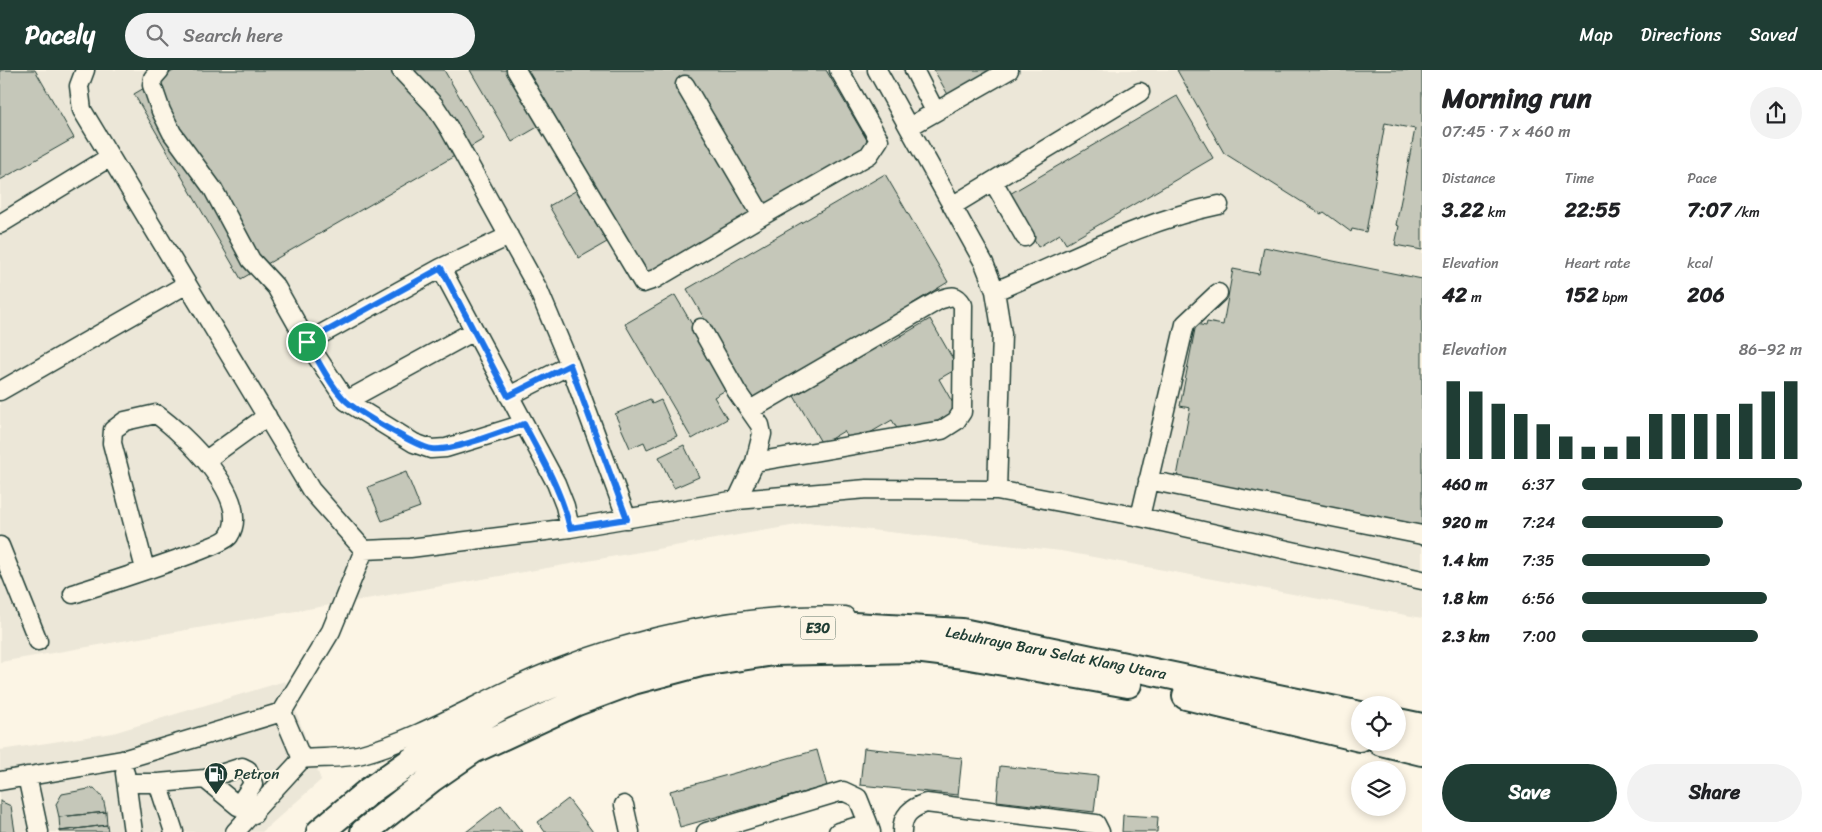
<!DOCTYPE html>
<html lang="en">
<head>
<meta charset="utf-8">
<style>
	body { margin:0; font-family:Sriracha,sans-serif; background:#f2f2f2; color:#202124; height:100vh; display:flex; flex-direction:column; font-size:19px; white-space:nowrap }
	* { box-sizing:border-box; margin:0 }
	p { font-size:16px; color:#757577 }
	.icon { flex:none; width:28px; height:28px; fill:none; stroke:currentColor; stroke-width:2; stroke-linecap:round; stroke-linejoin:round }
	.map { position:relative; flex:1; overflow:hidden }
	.details { display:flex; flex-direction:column; background:#fff; width:400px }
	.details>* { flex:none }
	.tools { position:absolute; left:1351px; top:626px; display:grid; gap:10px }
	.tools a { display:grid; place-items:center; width:55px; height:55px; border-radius:50%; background:#fff; box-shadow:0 2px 8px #0003; font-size:25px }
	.pin { position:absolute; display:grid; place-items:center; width:42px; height:42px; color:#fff; margin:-21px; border:2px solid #fff; border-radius:50%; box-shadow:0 1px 5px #0007 }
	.round { display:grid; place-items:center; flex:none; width:52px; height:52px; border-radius:26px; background:#f2f2f2 }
	.overview { display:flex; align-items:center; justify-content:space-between; height:85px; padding:0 20px }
	h1 { font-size:28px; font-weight:800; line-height:38px }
	.metrics { display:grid; grid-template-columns:repeat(3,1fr); gap:8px; height:85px; padding:5px 20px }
	.metrics div { display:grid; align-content:center }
	.metrics b { font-size:21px; font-weight:800 }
	.metrics small { font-size:14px; font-weight:400 }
	.metrics p { font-size:14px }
	.chart { height:140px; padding:10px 20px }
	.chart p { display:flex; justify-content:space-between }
	.chart svg { width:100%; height:90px; margin-top:5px; stroke:#1f3d34; stroke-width:6 }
	.action { display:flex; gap:10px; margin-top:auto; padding:10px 20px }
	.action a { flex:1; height:58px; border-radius:30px; background:#1f3d34; color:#fff; font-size:20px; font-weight:800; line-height:58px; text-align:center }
	.action a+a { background:#f2f2f2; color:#202124 }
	ul { padding:0 20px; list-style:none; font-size:16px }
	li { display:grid; grid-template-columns:80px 60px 1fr; align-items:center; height:38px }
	li i { height:12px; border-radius:6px; background:#1f3d34 }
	header { display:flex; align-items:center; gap:30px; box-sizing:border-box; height:70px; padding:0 25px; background:#1f3d34; color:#fff }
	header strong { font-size:24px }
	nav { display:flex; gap:28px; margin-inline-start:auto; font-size:18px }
	.search { width:350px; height:45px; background:#f2f2f2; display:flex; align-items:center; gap:12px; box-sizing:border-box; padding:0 18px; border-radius:28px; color:#757577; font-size:19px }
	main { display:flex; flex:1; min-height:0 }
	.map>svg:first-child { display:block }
	.built { fill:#ece7d8 }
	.building { fill:#c5c7b9; stroke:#1f3d34 }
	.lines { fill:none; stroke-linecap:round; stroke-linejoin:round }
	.minor-casing { stroke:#1f3d34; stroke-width:21 }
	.highway-casing { stroke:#1f3d34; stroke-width:30 }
	.minor { stroke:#fcf5e5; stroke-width:18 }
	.highway { stroke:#fcf5e5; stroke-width:26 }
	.route-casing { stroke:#fff; stroke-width:10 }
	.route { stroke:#1a73e8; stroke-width:6 }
	.labels { text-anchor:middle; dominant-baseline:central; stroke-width:4; stroke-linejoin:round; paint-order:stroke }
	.shield { fill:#fcf5e5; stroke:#617469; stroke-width:1 }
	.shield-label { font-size:14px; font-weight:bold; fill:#1f3d34 }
	.street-label { font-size:15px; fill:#1f3d34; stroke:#fcf5e5 }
	.poi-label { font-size:15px; fill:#1f3d34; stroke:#fcf5e5; text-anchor:start }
</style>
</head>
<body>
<header>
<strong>Pacely</strong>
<div class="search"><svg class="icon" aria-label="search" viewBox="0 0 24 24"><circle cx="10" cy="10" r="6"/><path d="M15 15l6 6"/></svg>Search here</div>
<nav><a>Map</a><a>Directions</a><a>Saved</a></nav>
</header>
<main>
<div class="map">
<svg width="1422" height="762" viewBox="0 0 1422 762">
	<rect width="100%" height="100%" fill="#fcf5e5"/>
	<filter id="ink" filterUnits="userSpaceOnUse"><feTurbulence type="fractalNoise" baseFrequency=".02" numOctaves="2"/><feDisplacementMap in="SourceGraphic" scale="10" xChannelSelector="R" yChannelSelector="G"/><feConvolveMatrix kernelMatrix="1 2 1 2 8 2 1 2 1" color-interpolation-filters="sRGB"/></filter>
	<g filter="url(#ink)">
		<path class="built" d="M0,0H1422V548L1061,481L808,453L0,592Z
			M285,611L321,710L262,762H0V680L113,663Z"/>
		<path class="building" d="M0,0H35L74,68L0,110Z
			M175,0H444L484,69L241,209L134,24Z
			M470,0H509L541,55L512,72Z
			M527,0H826L871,77L646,206Z
			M934,0H1004L951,30Z
			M1177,0H1422V180L1395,175L1399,156L1396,155L1415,59L1385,53L1366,162L1352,159L1351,162L1324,142L1321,144L1224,83Z
			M1177,26L1213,88L1066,174L1060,164L1038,177L1008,125Z
			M885,104L948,212L912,234L916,240L874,264L882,277L930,249L958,298L939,309L958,342L905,372L892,350L851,374L844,361L822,374L794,326L805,320L798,308L754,334L687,219Z
			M577,120L607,172L579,188L549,136Z
			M1264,177L1422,209V461L1176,412L1190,338L1180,336L1196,254L1206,256L1207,252L1223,255L1233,199L1259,204Z
			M675,225L729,318L714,327L727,349L692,369L625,254Z
			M650,329L652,334L661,330L677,366L647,379L644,372L630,378L615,344Z
			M684,375L699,407L674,418L659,387Z
			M406,402L420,437L382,451L368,417Z
			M864,678L962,688L958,725L860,715Z
			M817,680L827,716L680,757L670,721Z
			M1000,696L1098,706L1094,742L997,731Z
			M94,718L103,728L106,742L59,747L56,734L62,724Z
			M568,729L593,762H545L538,752Z
			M0,731L11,736L15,762H0Z
			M501,735L522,762H466Z
			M106,742L107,755L60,761L59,747Z
			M1123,745L1158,747L1157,762H1122Z
			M107,755L108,762H60V761Z"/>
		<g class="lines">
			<g class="minor-casing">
				<path id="minor" d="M85,0L79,16L82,40L311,420L364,480L331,561L282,642L302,689
					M160,0L153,8L152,15L161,41L172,63L213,119L251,190L276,217L307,272L441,198L556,413L565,436L570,458
					M401,0L434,35L449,58L538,219L570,295L627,449
					M516,0L643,213L655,209L762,146
					M877,0L984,193L995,221L1002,264L997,420
					M914,0L935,41
					M685,15L762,146L869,85L879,70L839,0
					M909,57L1009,0
					M994,113L1025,167
					M952,136L1140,22
					M0,154L110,87
					M441,198L509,166
					M995,221C1069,191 1140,151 1219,135
					M701,258L737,322L760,355L762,364L755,392L737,430
					M307,272L346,331L414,373L431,379L446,378L524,354
					M0,321L187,214
					M509,326L570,295
					M346,331L474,261
					M750,340L939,230C951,226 956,223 963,235L962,342L956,351L942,360L755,392
					M206,390L267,346
					M1148,410L1422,465
					M1140,447L1185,254L1218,223
					M0,476L38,571
					M364,480L410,478L570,458L737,430L867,419L997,420L1140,447L1422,510
					M73,524C94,517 222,477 229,466C253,429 183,363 156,344L125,351L113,360L112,373L145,499
					M125,703L133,762
					M27,706L39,762
					M205,709L242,697L248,700L253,714L238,736
					M0,711L122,690L282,642
					M127,713H158L205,709L238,736L254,744
					M158,713L174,762
					M624,735L630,762
					M235,762L302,689C321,687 344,689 362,684C427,666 484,628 546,603C640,565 744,542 845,546
					M706,762L843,721L858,728L868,753
					M838,762L868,753L871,762
					M902,762C902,745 911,738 926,733L1096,754L1100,762"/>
			</g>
			<g class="highway-casing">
				<path id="highway" d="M1186,626L1360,668
					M1398,652L1422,657
					M1381,672L1422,682
					M320,762L369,721L433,676L502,636L580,603L698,572L764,561L853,556L962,562L1360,645
					M364,762L431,709L473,680L577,632L633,611L701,593L774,582L915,579L964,585L1128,614"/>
			</g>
			<use href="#minor" class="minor"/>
			<use href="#highway" class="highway"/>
		</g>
	</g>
	<g class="lines" filter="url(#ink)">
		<g class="route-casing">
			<path id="route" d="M441,198L508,326L570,295L627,449L570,458C561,420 542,388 524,354C502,361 453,382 432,379C417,377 356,341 345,330C329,314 319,291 307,272Z"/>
		</g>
		<use href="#route" class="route"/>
	</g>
	<defs>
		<g id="fuel-pin" transform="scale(1.25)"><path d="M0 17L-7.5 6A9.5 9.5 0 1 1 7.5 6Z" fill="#1f3d34" stroke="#fcf5e5"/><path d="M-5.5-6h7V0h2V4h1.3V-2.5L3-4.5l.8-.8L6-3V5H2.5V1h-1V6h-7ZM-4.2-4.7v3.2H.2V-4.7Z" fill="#fff"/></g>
	</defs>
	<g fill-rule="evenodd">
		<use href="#fuel-pin" x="216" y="704"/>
	</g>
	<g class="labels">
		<rect class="shield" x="800.5" y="546.5" width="35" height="23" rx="4"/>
		<g class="shield-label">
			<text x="818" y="558">E30</text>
		</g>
		<g class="street-label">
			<text transform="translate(1056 583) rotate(11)">Lebuhraya Baru Selat Klang Utara</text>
		</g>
		<g class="poi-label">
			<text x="234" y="704">Petron</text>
		</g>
	</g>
</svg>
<div class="tools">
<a><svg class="icon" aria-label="locate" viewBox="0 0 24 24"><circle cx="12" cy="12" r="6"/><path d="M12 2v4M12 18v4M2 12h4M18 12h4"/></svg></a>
<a><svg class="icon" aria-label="layers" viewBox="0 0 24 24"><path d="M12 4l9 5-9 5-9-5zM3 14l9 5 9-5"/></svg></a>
</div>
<div class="pin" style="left:307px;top:272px;background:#1e9e55"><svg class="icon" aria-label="arrive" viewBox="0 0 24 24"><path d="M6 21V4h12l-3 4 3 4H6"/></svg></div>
</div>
<section class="details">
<div class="overview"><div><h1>Morning run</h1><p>07:45 · 7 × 460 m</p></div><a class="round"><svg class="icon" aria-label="share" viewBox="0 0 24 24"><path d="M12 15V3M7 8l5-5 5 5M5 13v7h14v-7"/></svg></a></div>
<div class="metrics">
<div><p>Distance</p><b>3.22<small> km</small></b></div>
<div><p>Time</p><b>22:55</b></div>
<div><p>Pace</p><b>7:07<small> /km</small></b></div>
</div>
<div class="metrics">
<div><p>Elevation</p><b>42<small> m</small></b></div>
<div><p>Heart rate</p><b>152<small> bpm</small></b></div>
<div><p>kcal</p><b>206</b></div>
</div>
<div class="chart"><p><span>Elevation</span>86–92 m</p>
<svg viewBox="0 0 160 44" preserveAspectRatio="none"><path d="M5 44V6M15 44V11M25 44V17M35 44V22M45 44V27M55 44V33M65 44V38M75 44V38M85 44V33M95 44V22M105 44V22M115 44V22M125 44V22M135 44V17M145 44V11M155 44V6"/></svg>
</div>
<ul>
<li><b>460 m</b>6:37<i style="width:100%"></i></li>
<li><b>920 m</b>7:24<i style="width:64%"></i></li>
<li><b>1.4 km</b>7:35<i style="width:58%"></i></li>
<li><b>1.8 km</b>6:56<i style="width:84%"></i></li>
<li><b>2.3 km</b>7:00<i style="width:80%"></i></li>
</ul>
<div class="action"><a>Save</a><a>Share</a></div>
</section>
</main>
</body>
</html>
